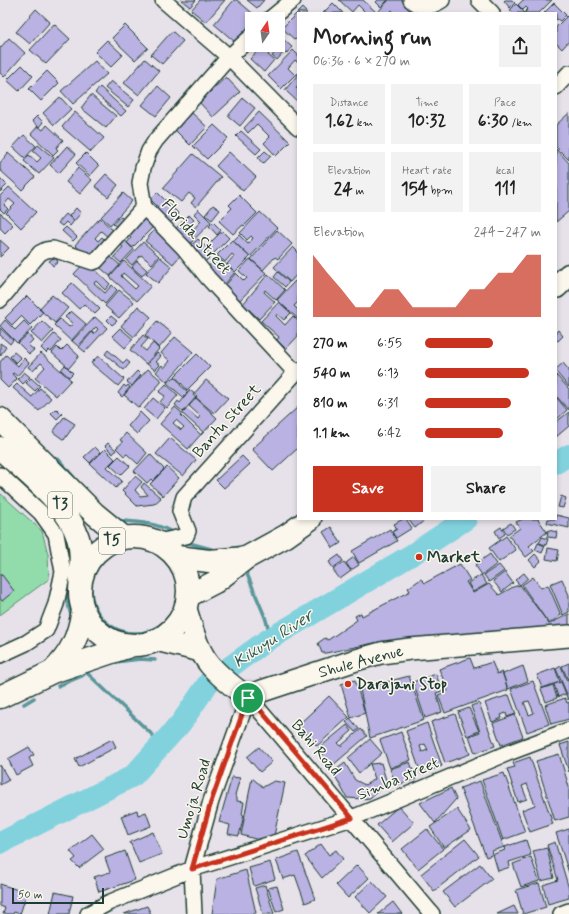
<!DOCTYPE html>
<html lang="en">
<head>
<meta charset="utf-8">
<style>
	body { margin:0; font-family:Mynerve,sans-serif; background:#f2f2f2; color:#222; height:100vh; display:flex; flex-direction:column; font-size:15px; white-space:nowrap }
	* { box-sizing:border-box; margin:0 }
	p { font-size:13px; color:#767676 }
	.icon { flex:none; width:22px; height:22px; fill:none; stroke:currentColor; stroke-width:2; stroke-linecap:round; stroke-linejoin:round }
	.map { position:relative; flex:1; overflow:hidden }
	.sheet { position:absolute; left:297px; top:12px; width:260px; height:508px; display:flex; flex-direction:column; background:#fff; border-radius:0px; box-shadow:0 2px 6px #0003 }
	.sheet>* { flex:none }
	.needle { width:26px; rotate:13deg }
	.fabs { position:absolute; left:245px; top:12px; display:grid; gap:8px }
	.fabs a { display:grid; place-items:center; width:40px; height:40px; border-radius:0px; background:#fff; box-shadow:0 2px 6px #0003; font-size:20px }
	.scale { position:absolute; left:12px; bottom:10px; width:92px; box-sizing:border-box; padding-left:4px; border:2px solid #1f3d34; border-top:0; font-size:11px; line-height:14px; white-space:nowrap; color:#1f3d34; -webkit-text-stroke:3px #fbf7ec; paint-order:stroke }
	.pin { position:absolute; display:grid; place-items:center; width:34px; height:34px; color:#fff; margin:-17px; border:2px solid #fff; border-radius:50%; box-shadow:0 1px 4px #0007 }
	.round { display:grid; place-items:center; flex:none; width:42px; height:42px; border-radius:0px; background:#f2f2f2 }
	.overview { display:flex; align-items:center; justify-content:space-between; height:68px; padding:0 16px }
	h1 { font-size:22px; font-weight:700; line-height:30px }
	.figures { display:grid; grid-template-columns:repeat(3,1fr); gap:6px; height:68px; padding:4px 16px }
	.figures div { display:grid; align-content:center; border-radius:0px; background:#f2f2f2; text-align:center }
	.figures b { font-size:17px; font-weight:700 }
	.figures small { font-size:11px; font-weight:400 }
	.figures p { font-size:11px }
	.chart { height:112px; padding:8px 16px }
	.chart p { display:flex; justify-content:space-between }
	.chart svg { width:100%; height:72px; margin-top:4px; fill:#c8321e; opacity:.7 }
	.button { display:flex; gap:8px; margin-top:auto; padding:8px 16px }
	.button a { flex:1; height:46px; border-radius:0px; background:#c8321e; color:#fff; font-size:16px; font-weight:700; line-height:46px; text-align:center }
	.button a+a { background:#f2f2f2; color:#222 }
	ul { padding:0 16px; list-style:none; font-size:13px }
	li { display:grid; grid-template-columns:64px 48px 1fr; align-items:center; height:30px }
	li i { height:10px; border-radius:5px; background:#c8321e }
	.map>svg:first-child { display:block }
	.green { fill:#92dbaa; stroke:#588c6f }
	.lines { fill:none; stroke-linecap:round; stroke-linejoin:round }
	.stream { stroke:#5a969a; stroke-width:3.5 }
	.river { stroke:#82d2de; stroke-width:22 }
	.building { fill:#b9b2e3; stroke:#1f3d34; fill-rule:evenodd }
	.minor-casing { stroke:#1f3d34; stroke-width:18 }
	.secondary-casing { stroke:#1f3d34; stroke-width:24 }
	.trunk-casing { stroke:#1f3d34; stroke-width:25 }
	.minor { stroke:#fbf7ec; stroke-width:15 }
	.secondary { stroke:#fbf7ec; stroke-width:21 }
	.trunk { stroke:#fbf7ec; stroke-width:22 }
	.route-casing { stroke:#fff; stroke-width:8 }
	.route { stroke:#c8321e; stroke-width:5 }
	.poi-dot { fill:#c8321e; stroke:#fbf7ec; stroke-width:1.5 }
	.labels { text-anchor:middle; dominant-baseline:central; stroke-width:3; stroke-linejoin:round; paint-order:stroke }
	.shield { fill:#fbf7ec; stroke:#61756b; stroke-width:1 }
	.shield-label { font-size:15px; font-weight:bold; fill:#1f3d34 }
	.street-label { font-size:16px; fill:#1f3d34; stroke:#fbf7ec }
	.poi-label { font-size:16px; font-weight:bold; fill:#1f3d34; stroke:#fbf7ec; text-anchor:start }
	.water-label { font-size:17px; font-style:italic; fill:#335b56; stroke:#fbf7ec }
</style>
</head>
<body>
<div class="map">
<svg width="569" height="914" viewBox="0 0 569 914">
	<rect width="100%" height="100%" fill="#e7e2e9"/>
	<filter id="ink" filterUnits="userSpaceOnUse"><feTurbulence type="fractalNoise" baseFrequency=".025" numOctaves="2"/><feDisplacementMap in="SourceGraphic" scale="8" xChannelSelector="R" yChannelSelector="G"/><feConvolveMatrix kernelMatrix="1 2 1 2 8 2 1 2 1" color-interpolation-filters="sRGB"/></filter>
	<g filter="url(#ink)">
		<path class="green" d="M0,493L42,531L48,554L49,579L0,615Z"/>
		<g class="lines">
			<path class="stream" d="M58,459L83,488
				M115,520C135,522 153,522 170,531
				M63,535L65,540L68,562
				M189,543L215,550
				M91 589a44 44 0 1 1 88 0a44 44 0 1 1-88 0Z
				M231,549L239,547
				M247,574L265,617L271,637
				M67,584L68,604L72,619
				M116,662L140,659L155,660
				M86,672L162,744
				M58,686L82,676L88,671
				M24,704L34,698"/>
			<path class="river" d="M556,463L569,455
				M0,843L133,776L181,723L209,682L266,641L413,554L466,519"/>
		</g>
		<path class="building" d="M181,0H196L190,7Z
			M200,0H225L206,22L191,10Z
			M234,0H237L257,17L255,19H252V22L235,42L214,24Z
			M247,0H264L257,8Z
			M339,0H363L376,12L374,13H364L365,12L358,5L352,12Z
			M378,0H388L381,7L376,2Z
			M389,0H407L413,6L406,13H394L392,10L390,13H377Z
			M505,0H512L515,3L510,8L504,1Z
			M523,0H552L539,13H526L525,12L528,9L526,7L523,10L518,5Z
			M333,3L343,13H323Z
			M554,3L566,15L560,21L557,19L556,20V13H544Z
			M516,4L525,13H514L510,10Z
			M302,8L307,13H298V37L295,40L282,28Z
			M36,9L50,22L30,44L16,32Z
			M567,16L569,18V41L562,49L556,43V27Z
			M54,24L70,39L46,64L30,50Z
			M125,25L148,48L135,60L112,38Z
			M172,31L183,41L162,64L151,55Z
			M278,35L292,47L286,54L284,52L277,60L272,56L276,51L274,49L268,55L274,60L264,72L250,59L263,45H278Z
			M9,38L25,53L4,77L0,73V48Z
			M107,40L123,55L111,67L95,52Z
			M293,50L298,55V63L295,60L288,68L295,75L281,89L268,76Z
			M145,59L159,71L139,95L124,83Z
			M95,61L107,74L73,104L61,91Z
			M22,65L33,76L19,91L7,80Z
			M47,71L59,83L41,101L29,89Z
			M298,73V87L296,88L298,90V102L285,90L296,77L295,76Z
			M226,77L240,92L213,117L199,102Z
			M111,81L134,100L128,107L105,88Z
			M158,86L171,98L156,116L142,105Z
			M100,87L126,111L121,116L95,93Z
			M91,95L116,116L106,128L81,108Z
			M60,97L71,109L54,125L43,113Z
			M243,98L255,108L240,126L228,116Z
			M75,112L104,138L91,152L62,127Z
			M191,112L207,127L190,145L174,129Z
			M259,112L290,142L276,156L264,143L270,137L257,124L248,133L244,128Z
			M569,113V160L556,147V125Z
			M37,116L43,122L39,127L32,121Z
			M47,125L63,140L56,148L58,150L53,155L31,134L38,126L43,130Z
			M214,125L228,138L207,159L193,146Z
			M241,131L261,149L256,154L236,136Z
			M24,135L36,146L25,158L13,147Z
			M38,145L54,158L39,174L24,161L29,155L37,162L41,158L33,151Z
			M67,146L76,154L59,173L50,165Z
			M556,149L569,163V211L556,222Z
			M265,151L271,156L263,164L258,158Z
			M229,152L256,177L243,191L216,166Z
			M8,153L35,177L22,190L0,170V163Z
			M86,153L99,166L90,176L76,163Z
			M193,154L221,177L196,207L191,203L195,198L189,193L181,202L163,188Z
			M78,168L92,180L80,194L66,182Z
			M106,174L118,185L108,197L95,186Z
			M0,178L7,185L0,192Z
			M9,187L36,212L21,228L6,213L15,204L9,199L4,205L8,209L4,213L0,209V196Z
			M157,192L179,214L167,226L153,212L158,207L150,199Z
			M123,193L132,201L110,225L101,217Z
			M239,195L257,213L244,226L243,225L233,234L219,221L232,208L229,205Z
			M213,205L220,210L212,220L205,215Z
			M76,208L81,213L74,221L69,216Z
			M198,209L211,222L186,248L171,234L180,224L190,233L201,221L194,214Z
			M260,212L277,228L250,257L233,241L239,235L248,244L253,238L251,236L247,240L240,233Z
			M0,213L13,225L5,233L0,228Z
			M142,213L155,225L132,248L127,243L131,238L124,232Z
			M66,214L74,221L70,226L66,222L62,226L58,223Z
			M189,215L194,220L186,228L181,223Z
			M120,216L124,220L117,227L113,224Z
			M100,218L117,234L93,261L75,245ZM101,231L108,237L105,240L102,237L98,241L95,238Z
			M213,222L221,230L217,235L209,226Z
			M66,227L77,237L73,241L62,231Z
			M157,227L185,250L173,264L145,241Z
			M277,230L292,244L278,259L275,257L263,270L251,259Z
			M222,231L229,238L203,264L186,250L198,239L206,247Z
			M120,236L134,249L121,263L114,257L123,247L116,241Z
			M0,240L9,248L0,257Z
			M232,240L250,257L235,272L227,264L234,256L232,254L225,262L217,255Z
			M143,242L159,256L152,264L141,255L132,265L126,260Z
			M293,247L298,252V273L290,282L274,267Z
			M106,253L120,265L110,276L96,264Z
			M55,257L58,262L53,266L49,261Z
			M160,257L172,267L158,283L146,273Z
			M217,257L235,272L225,284L207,268Z
			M250,259L266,273L239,301L224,287L236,273L244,281L247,278L239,271Z
			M86,261L110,284L105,290L96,281L94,283L105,293L112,285L117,290L105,304L74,274Z
			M124,261L151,286L137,301L110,277ZM123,273L138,286L135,289L121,276Z
			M137,261L147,270L142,276L132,267Z
			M278,272L289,282L285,287L274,277Z
			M268,274L285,290L276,300L265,290L264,292L275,302L259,319L243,304Z
			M295,281L298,284V302L294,306L297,309L298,308V319L277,300Z
			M72,283L100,309L95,314L84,304L79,309L62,293Z
			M119,290L134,302L119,318L105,306Z
			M52,295L68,308L55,323L39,309Z
			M27,296L43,312L30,325L21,316L12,325L5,318Z
			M279,302L291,313L284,320L277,314L276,316L285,325L293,316L298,321V336L286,349L277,340L279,337L261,321Z
			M138,306L151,317L134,337L121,326Z
			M71,311L86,324L71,341L54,325L60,319L69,327L73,324L65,317Z
			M111,316L117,321L112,325L107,320Z
			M95,317L107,328L85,352L79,347L92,332L94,334L98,329L96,327L78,346L72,341Z
			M5,320L15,330L24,321L32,329L17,343L0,326Z
			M42,321L53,331L42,343L31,333Z
			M157,321L172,333L159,348L145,335Z
			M0,328L13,340L10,344L0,335Z
			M120,328L133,339L125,348L112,336Z
			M558,330L563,336L558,341L556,340V332Z
			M28,334L33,340L28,345L34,350L29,354L18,343Z
			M54,334L61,340L51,352L49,350L46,353L41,348Z
			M143,335L148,339L141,347L146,351L153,343L159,349L146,364L130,350Z
			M175,337L193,352L167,382L156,372L162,365L164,368L170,361L161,353Z
			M0,343L6,347L0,356Z
			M67,345L79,356L69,368L52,353L57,347L61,351Z
			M108,350L123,363L126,360L130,363L124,370L105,354Z
			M14,352L21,358L16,363L10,357Z
			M41,353L71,380L56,396L35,378L45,367L41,363L33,371L28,367Z
			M157,353L161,356L156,362L160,365L155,370L147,364Z
			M197,354L210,367L187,390L175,376Z
			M6,355L18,366L24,358L29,363L17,376L13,373L12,374L17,379L8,388L0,380V362Z
			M98,356L124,379L118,386L91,363Z
			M563,363L569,370V387L556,372V369Z
			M65,365L73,373L69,377L61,370Z
			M148,369L162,381L139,408L124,395Z
			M137,371L141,375L132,386L127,382Z
			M24,372L30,377L23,384L18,379Z
			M556,375L569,389V410L556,396Z
			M174,377L181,383L180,385L188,392L183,397L167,383L170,379L172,380Z
			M31,378L40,386L35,391L26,383Z
			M206,380L228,398L214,413L193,395Z
			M17,384L32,397L40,388L51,398L39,411L13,388Z
			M166,384L178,395L167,408L160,402L165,396L159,392Z
			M124,385L126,387L128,385L130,387L122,397L118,393Z
			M190,390L197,396L183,412L175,405L178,401L180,403Z
			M556,397L567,410L557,419L556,418Z
			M153,398L165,408L156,419L144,409Z
			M196,398L217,418L201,435L181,415L187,409L198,419L200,416L189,406Z
			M175,407L203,432L188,449L160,424ZM176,420L184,427L181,430L173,423Z
			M298,407V448L273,471L252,449Z
			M55,409L56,410L57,409L62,414L57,419L51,413Z
			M140,412L149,421L137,434L128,426Z
			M569,412V426L556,437V422Z
			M64,417L75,424L64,440L53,432Z
			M126,433L147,453L138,464L127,454L124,456L116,448L123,442L120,440Z
			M170,438L196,460L183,476L156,454Z
			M108,443L116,450L113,454L105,446Z
			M95,447L100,452L90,463L84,457Z
			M105,449L115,459L107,467L122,481L116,488L90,464Z
			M150,454L164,469L153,481L151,479L147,483L134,471Z
			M119,456L130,466L121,475L110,465Z
			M242,456L250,464L224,488L216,480Z
			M167,467L179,478L163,496L150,484Z
			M135,476L142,482L135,490L140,496L148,495L141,487L144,483L161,498L154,504L137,506L122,491Z
			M561,496L566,498L563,508L558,507Z
			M556,515L569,518V528L547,523L548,519H556Z
			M403,519H406L412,528L396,538L392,532L397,529L394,524Z
			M408,519H426L415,528Z
			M523,519H538L547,532L529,546L534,551L526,557L509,536L520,528L516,522Z
			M511,523L515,529L507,534L503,528Z
			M331,527L341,543L333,548L323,532Z
			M501,527L505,534L499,538L495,531Z
			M390,529L397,541L359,563L352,551Z
			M548,530L557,532L556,538L547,537Z
			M506,536L516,550L499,562L489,548Z
			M542,537L548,539L546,545L539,543Z
			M538,543L545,546L542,553L535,550Z
			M548,548L559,550L557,561L546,559Z
			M490,554L497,564L482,575L475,565Z
			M535,554L541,561L535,567L529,560Z
			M339,555L343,561L333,568L329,562Z
			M354,557L359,565L351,570L346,563Z
			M344,562L351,571L340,579L333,570Z
			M460,564L470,580L466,582L473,593L489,584L499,595L513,587L520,585L549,624L569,614V626L448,635L410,641H384L326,653H322L318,643L325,638L328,640L357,620L355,616L361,613L362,616L410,591L408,588L421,579L425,583Z
			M499,565L504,571L489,582L484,575Z
			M505,572L513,583L502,592L493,581Z
			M524,573L528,578L520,585L515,580Z
			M0,575H2L14,591L2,601L0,598Z
			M481,575L487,584L473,592L468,583Z
			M533,577L541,588L548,585L561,615L549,624L522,585Z
			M562,579L569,595V612L563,615L550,584Z
			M470,658L474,668L492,662L497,674L502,672L508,690L445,713L438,695L448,691L439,669Z
			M569,663V679L568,680L562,666Z
			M523,666L528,681L508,689L503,674Z
			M561,666L567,681L569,680V699L568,700L566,695L567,694L556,669Z
			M555,668L560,682L542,688L537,675Z
			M436,674L442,691L436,693L442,712L425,718L413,682Z
			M409,676L424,720L370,738L360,689Z
			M355,680L365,713L351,718L341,684Z
			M533,681L549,724L527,732L511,689ZM529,701L534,713L529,715L524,702Z
			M561,682L566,694L558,697L554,684Z
			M553,685L557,698L546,702L541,689Z
			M509,695L516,714L507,717L506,713L501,715L502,718L492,722L485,703Z
			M329,696L349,717L317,746L298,725Z
			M565,698L567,703L569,702V719L551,724L545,705Z
			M479,703L495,746L475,753L469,736L480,732L471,706Z
			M469,708L479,731L467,736L458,712Z
			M455,714L470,754L445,763L431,722Z
			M515,715L523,737L501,745L493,723Z
			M350,718L359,729L355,732L346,722Z
			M427,723L442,766L421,774L406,731ZM425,744L428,750L422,752L420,746Z
			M347,725L352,731L338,743L341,746L361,729L367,736L332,766L318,749Z
			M401,732L411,760L390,768L380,740Z
			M112,739L116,747L79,767L75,759Z
			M370,739L382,753L359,773L348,758Z
			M569,742V772L560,745Z
			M29,747L34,755L29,758L33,766L16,775L8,759Z
			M259,747L272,762L260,772L247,757Z
			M559,754L569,787V817L555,821L536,761Z
			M530,757L553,824L530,832L522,810L535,805L527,784L522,786L527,799L518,802L507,769L515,767L513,763Z
			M410,762L416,779L396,785L390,769Z
			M345,763L355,780L365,785L375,779L370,764L381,763L387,783L370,798L363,799L347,798L333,772Z
			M0,765L9,780L0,785Z
			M504,773L525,832L503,840L482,780Z
			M232,777L240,778L235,795L237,798V801L244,802L242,815H244L239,836L228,834L230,825L219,822Z
			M252,778L263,787L274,781L285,783L274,836L259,840L241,835Z
			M480,781L505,850L486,857L460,788Z
			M451,788L456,799L435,823L420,803Z
			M399,806L414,823L392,842L377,825Z
			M457,809L471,830L444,848L430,827Z
			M137,810L138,815L146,812L151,826L128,835L121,816Z
			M427,829L443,849L418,869L402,849Z
			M569,829V873L556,833Z
			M153,832L162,854L139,863L130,842Z
			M92,834L104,849L79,868L72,861L76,858L70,851Z
			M465,839L479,856L434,891L421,874Z
			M526,840L531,855L509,862L510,867L498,871L492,851Z
			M555,842L569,889V898L548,904L543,885L558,880L547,845Z
			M321,844L329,855L336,850L343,859L322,878L305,856Z
			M547,848L554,878L541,881L533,851Z
			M125,851L135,880L99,892L94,877L110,872L105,858Z
			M298,852L315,899L305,903L295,875L283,879L276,860Z
			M531,857L539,881L521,887L513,864Z
			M270,862L275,879L254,886L249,868Z
			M480,864L492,879L455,907L443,892Z
			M357,865L369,878L348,898L336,885Z
			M246,870L256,913L249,914H212L217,879Z
			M372,881L387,897L370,913L355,897Z
			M539,883L546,907L523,914L516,890Z
			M0,884L27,893L20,914L14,912L13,914H3L5,908L0,906Z
			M265,885L274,914H263L255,888Z
			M277,886L284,909L276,912L268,888Z
			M55,892L73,896L69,914H50Z
			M393,902L402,914H378Z
			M147,906L151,914H124Z
			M514,906L518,914H497Z"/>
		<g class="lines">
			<g class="minor-casing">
				<path id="minor" d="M163,0L229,57L298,127
					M411,0C420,9 432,7 442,0
					M479,0L492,13
					M270,19L293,0
					M252,36L229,57L156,140L149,151L143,168L140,183L144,207L184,248L208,278L295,372
					M556,87L569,73
					M0,300L40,253L46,250L53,249L93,262L96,261L144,207
					M0,475L41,513L56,534L63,572L56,604L46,630L26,643L0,655
					M158,542L186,536L188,531L180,511L184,497L298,370
					M88,914L108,903L192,869L352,818L508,753L569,730
					M194,914L192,869L211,801L248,698L255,705L432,914
					M561,914L569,911"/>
			</g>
			<g class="secondary-casing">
				<path id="secondary" d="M186,609C192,627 197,650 210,665C221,678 235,688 248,698L256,693L268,689L356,660L381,653L410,649L569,636
					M156,640L201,651"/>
			</g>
			<g class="trunk-casing">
				<path id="trunk" d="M556,287L569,275
					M0,419L95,514L123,537
					M0,448C26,473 67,502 78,538C82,550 81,564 80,577
					M80 591a54 54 0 1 1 108 0a54 54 0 1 1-108 0Z
					M177,557L209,561L246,558
					M188,596L215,582L246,558L286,536L310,519
					M52,672C72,653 78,637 83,611
					M0,697L52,672L133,645"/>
			</g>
			<use href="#minor" class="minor"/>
			<use href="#secondary" class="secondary"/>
			<use href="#trunk" class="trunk"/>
		</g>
	</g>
	<g class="lines" filter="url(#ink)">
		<g class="route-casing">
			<path id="route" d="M248,698L256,705L352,818L192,869L211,802Z"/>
		</g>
		<use href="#route" class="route"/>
	</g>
	<g class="poi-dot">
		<circle cx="419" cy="557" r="4"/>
		<circle cx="348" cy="684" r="4"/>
	</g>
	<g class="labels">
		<g class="shield">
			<rect x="48" y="492" width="24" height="26" rx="3"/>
			<rect x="99" y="528" width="26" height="26" rx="3"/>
		</g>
		<g class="shield-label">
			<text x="60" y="505">T3</text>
			<text x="112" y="541">T5</text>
		</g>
		<g class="street-label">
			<text transform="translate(196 237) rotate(48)">Florida Street</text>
			<text transform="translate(227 421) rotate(-48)">Bantu Street</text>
			<text transform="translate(361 662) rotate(-15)">Shule Avenue</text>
			<text transform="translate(316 748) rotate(50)">Bahi Road</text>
			<text transform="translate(398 779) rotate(-23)">Simba street</text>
			<text transform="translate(194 799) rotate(-73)">Umoja Road</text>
		</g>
		<g class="poi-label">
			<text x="427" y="557">Market</text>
			<text x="356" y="684">Darajani Stop</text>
		</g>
		<g class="water-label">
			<text transform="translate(273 639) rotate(-33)">Kikuyu River</text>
		</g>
	</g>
</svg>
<div class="fabs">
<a><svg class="needle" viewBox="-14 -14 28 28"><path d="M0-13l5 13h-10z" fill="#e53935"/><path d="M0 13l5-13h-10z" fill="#767676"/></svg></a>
</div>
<div class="scale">50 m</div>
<div class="pin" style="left:248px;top:698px;background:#1e9e55"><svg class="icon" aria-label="arrive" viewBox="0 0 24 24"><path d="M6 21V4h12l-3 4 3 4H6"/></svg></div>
<section class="sheet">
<div class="overview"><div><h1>Morning run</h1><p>06:36 · 6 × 270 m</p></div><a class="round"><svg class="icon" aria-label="share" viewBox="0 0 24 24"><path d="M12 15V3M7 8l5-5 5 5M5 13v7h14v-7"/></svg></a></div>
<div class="figures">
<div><p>Distance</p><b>1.62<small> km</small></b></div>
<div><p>Time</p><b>10:32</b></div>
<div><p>Pace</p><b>6:30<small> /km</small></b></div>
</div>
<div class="figures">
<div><p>Elevation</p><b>24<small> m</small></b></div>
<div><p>Heart rate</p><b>154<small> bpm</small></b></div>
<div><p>kcal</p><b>111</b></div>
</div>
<div class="chart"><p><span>Elevation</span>244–247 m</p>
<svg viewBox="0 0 160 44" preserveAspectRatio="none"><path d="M0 44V6L10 17L20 27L30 38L40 38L50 27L60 27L70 38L80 38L90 38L100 38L110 27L120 27L130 17L140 17L150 6L160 6V44z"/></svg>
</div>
<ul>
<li><b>270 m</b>6:55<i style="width:59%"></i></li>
<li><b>540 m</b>6:13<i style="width:90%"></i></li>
<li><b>810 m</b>6:31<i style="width:74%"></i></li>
<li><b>1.1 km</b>6:42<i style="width:67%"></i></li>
</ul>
<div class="button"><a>Save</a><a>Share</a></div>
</section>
</div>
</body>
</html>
